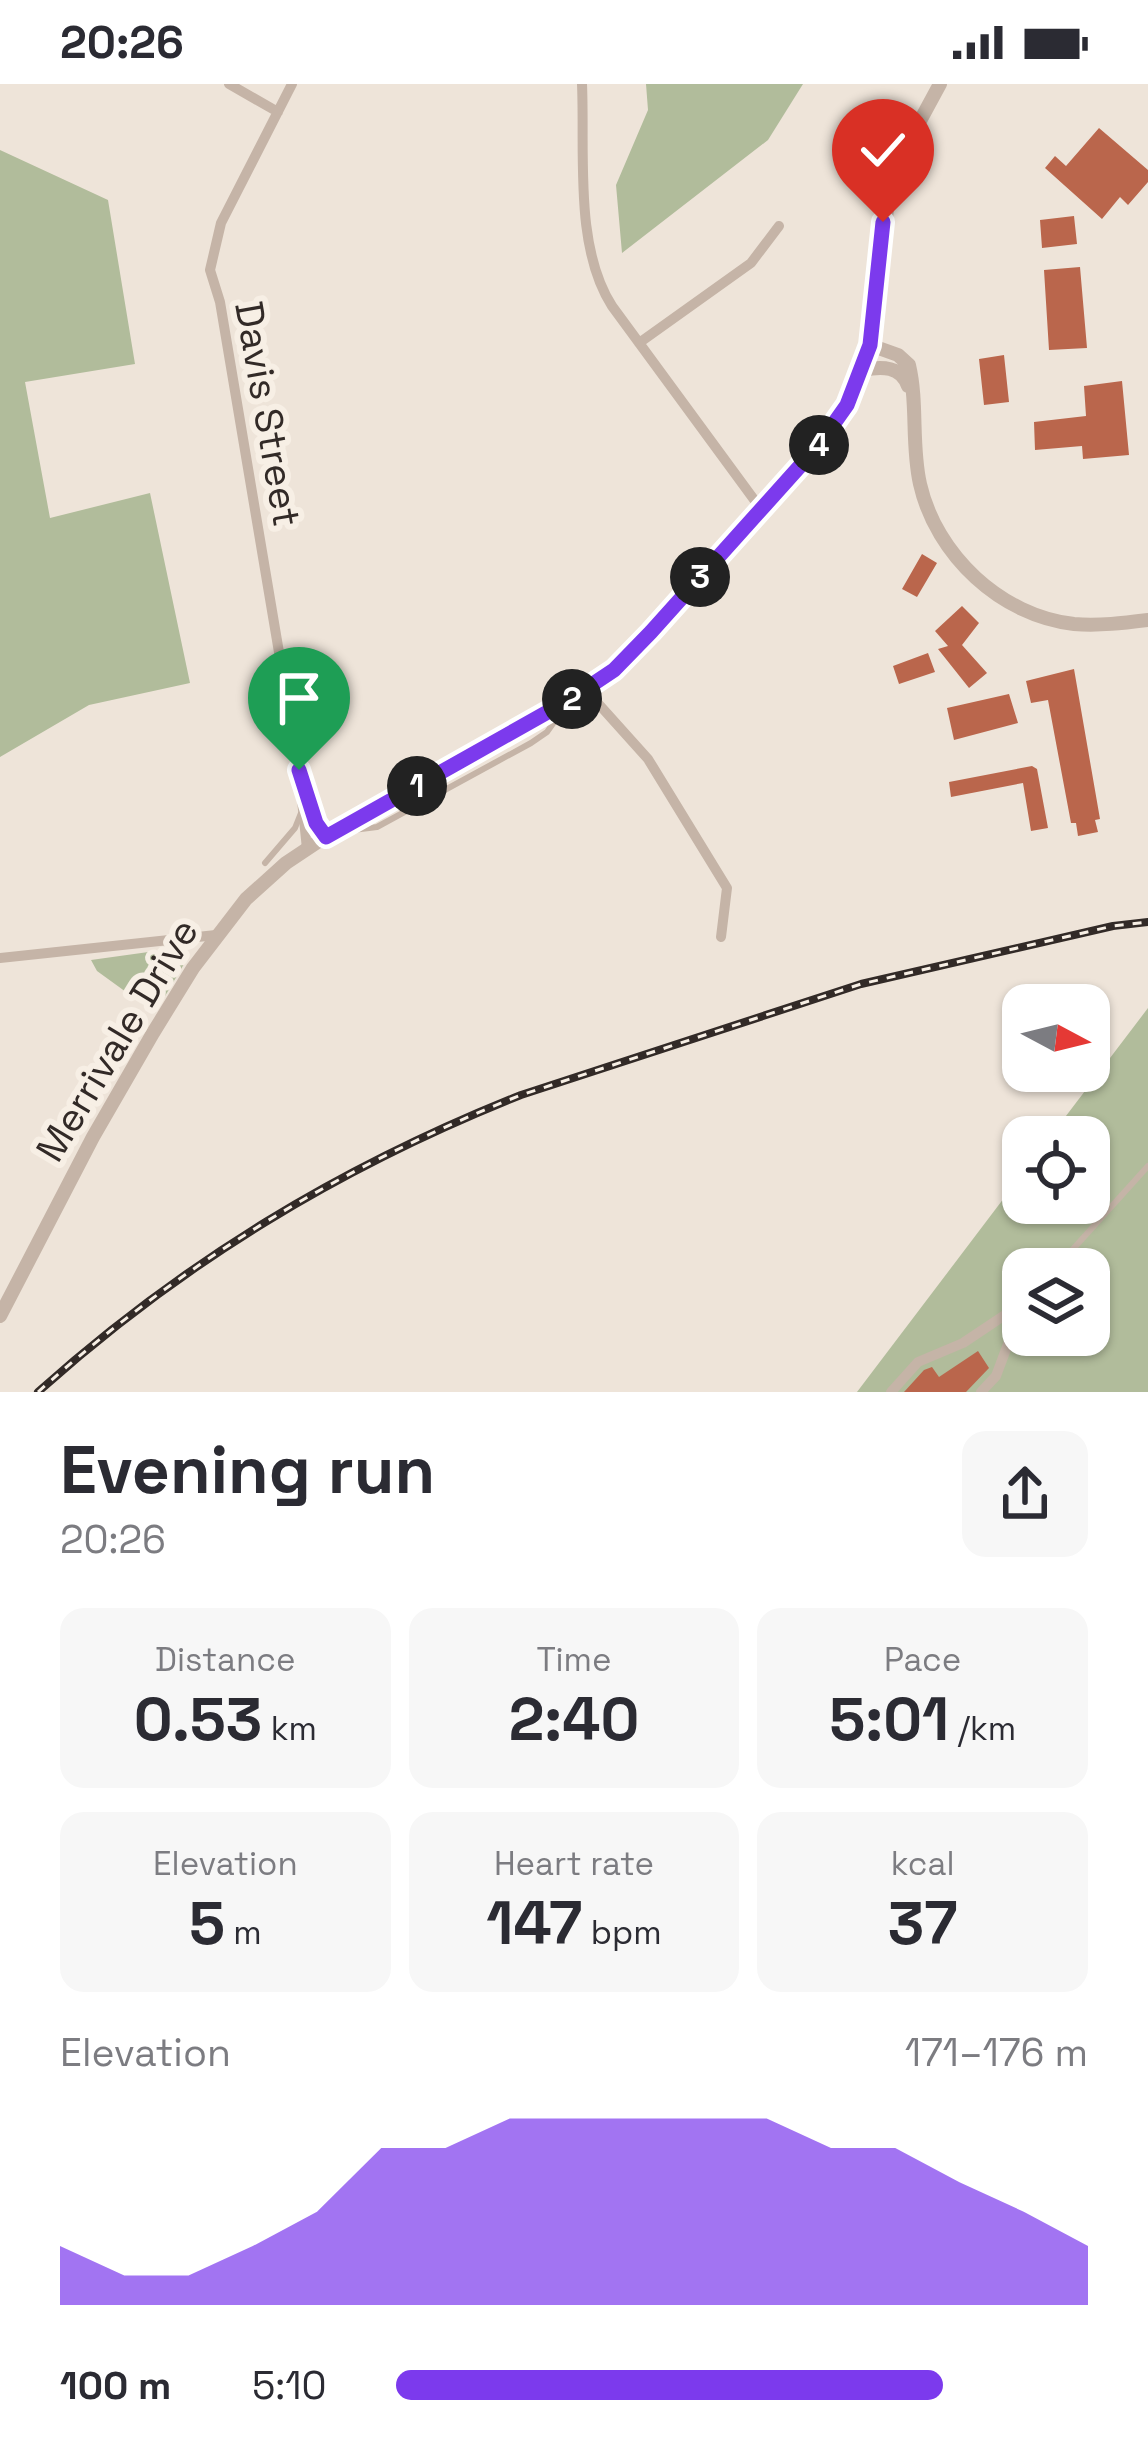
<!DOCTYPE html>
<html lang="en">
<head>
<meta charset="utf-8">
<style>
	body { margin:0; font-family:"Space Grotesk",sans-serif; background:#f7f7f7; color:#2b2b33; height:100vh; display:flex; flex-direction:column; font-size:45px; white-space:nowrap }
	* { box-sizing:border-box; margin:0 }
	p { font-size:39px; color:#7c7c81 }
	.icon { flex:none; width:66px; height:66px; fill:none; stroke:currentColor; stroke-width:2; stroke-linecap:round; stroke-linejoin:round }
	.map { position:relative; height:1308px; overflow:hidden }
	.drawer { display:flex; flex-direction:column; background:#fff; flex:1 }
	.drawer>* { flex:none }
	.needle { width:78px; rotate:97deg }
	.controls { position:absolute; left:1002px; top:900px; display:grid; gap:24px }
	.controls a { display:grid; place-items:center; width:108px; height:108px; border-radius:24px; background:#fff; box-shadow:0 3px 9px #0004; font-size:60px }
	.pin { position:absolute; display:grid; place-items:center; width:102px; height:102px; color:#fff; margin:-123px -51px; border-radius:50% 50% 50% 0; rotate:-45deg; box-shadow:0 0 12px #0007 }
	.pin .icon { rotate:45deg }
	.km { position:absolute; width:60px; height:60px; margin:-30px; border-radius:50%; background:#222; color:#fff; font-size:33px; line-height:60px; text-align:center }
	.round { display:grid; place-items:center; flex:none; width:126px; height:126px; border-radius:24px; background:#f7f7f7 }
	.headline { display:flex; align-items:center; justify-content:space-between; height:204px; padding:0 60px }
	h1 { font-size:66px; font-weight:700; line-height:90px }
	.metrics { display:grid; grid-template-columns:repeat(3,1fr); gap:18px; height:204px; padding:12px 60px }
	.metrics div { display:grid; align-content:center; border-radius:24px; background:#f7f7f7; text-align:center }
	.metrics b { font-size:60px; font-weight:700 }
	.metrics small { font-size:33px; font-weight:400 }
	.metrics p { font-size:33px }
	.chart { height:336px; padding:24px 60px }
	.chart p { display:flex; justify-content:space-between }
	.chart svg { width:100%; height:216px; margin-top:12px; fill:#7c3aed; opacity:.7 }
	ul { padding:0 60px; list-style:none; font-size:39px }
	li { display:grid; grid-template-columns:192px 144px 1fr; align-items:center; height:90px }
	li i { height:30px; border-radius:15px; background:#7c3aed }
	.status { display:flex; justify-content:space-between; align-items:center; height:84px; padding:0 60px; background:#fff; direction:ltr }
	.status svg { height:33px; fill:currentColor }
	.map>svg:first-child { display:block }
	.green { fill:#b1bc9b; fill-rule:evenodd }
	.building { fill:#ba664c }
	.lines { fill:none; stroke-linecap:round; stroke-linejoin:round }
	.service { stroke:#c5b4a7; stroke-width:6 }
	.minor { stroke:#c5b4a7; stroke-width:10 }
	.tertiary { stroke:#c5b4a7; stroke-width:14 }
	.rail-casing { stroke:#322a27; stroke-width:8 }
	.rail { stroke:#f7efe5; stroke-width:3; stroke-dasharray:9; stroke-linecap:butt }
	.route-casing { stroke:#fff; stroke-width:24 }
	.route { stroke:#7c3aed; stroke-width:15 }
	.labels { text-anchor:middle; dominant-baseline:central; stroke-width:12; stroke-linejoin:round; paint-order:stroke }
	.street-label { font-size:39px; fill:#322a27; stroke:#f7efe5 }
</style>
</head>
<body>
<div class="status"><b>20:26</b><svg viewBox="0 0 49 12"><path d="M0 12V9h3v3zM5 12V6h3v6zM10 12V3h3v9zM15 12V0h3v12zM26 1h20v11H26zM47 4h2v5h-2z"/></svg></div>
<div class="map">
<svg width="1148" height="1308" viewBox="0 0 1148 1308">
	<rect width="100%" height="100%" fill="#eee4d9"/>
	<path class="green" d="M646,0H803L768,56L622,169L616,101L648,26Z
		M0,66L108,116L135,280L25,298L50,434L150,409L190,599L89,621L0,673Z
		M170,865L177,866L184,880L155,929L97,887L91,876Z
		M1148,924V1308H857L1023,1089V1119H1089V1053H1050ZM1023,1185H1089V1251H1023Z"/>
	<path class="building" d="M1099,44L1148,86V98L1128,121L1120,113L1102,135L1045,84L1055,72L1066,82Z
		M1074,132L1077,160L1042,164L1040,136Z
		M1080,183L1087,264L1049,266L1044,186Z
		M1004,271L1009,318L984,321L979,275Z
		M1122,297L1129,371L1083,375L1082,362L1035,366L1034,338L1086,332L1084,302Z
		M922,470L937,479L917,513L902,505Z
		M962,522L979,539L962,561L987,589L969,604L938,565L948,562L935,547Z
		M928,569L935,588L899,600L893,582Z
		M1074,585L1100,735L1095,736L1098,748L1078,752L1076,739H1071L1048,616L1031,619L1026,597Z
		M1009,610L1018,639L954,656L947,624Z
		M1032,682L1037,685L1048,744L1031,747L1023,699L951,713L949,698Z
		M978,1267L989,1284L966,1308H904L924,1286L932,1283L939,1293Z"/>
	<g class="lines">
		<path class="service" d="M345,747L377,743L531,659L547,648L564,624
			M265,779L295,744L301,729
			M1055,1185L1148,1082"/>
		<path class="minor" d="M229,0L278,28
			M292,0L221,139L210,186L220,218L299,687L307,765
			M582,0C585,69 574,163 612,222L761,425
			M639,259L751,179L779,142
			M586,606L648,675L727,804L721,853
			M307,713L316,739L325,753
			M0,874L216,851
			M891,1308L918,1278L963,1259L1023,1219
			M981,1308L996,1292L1023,1220"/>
		<path class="tertiary" d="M870,261L898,271L909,281C918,319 911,361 920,400C936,471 1001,532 1074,540C1099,542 1124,539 1148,536
			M863,286C882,282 901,282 908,302
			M0,1232L93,1053L153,949L193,884L246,815L286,779L325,753L569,616L614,586L818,363L847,321L863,286L872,251L888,117L914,48L940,0"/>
		<g class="rail-casing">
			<path id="rail" d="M38,1308C183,1178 340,1083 521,1011L861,900L1113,842L1148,838"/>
		</g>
		<use href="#rail" class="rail"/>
	</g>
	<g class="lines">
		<g class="route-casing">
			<path id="route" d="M299,686L316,739L326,753L569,616L614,586L651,548L818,362L847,321L870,261L883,138"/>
		</g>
		<use href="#route" class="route"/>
	</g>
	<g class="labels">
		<g class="street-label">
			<text transform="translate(268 330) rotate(80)">Davis Street</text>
			<text transform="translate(117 956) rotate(-59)">Merrivale Drive</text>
		</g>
	</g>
</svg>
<div class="controls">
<a><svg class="needle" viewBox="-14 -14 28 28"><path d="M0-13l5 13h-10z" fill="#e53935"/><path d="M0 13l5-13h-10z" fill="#7c7c81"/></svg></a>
<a><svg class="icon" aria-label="locate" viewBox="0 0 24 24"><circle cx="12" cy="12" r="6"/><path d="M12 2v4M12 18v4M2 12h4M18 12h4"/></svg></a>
<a><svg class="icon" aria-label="layers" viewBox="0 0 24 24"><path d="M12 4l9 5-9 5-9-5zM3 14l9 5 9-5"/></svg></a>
</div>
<div class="pin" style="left:299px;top:686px;background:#1e9e55"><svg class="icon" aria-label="arrive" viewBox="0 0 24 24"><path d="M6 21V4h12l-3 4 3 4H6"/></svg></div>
<div class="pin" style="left:883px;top:138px;background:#d93025"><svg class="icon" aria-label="check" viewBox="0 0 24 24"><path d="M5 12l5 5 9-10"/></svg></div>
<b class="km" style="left:417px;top:702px">1</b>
<b class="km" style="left:572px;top:615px">2</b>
<b class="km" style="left:700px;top:493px">3</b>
<b class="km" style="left:819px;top:361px">4</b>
</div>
<section class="drawer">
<div class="headline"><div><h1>Evening run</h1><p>20:26</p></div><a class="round"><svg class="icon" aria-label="share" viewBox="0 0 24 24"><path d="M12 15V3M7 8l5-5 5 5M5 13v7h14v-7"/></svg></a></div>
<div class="metrics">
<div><p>Distance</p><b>0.53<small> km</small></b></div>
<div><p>Time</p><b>2:40</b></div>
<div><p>Pace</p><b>5:01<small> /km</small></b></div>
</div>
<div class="metrics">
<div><p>Elevation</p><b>5<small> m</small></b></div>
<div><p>Heart rate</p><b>147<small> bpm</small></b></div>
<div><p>kcal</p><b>37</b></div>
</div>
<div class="chart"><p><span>Elevation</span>171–176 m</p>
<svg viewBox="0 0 160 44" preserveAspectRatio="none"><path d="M0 44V32L10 38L20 38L30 32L40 25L50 12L60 12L70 6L80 6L90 6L100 6L110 6L120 12L130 12L140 19L150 25L160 32V44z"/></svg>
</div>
<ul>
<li><b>100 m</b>5:10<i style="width:79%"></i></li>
</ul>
</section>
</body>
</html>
